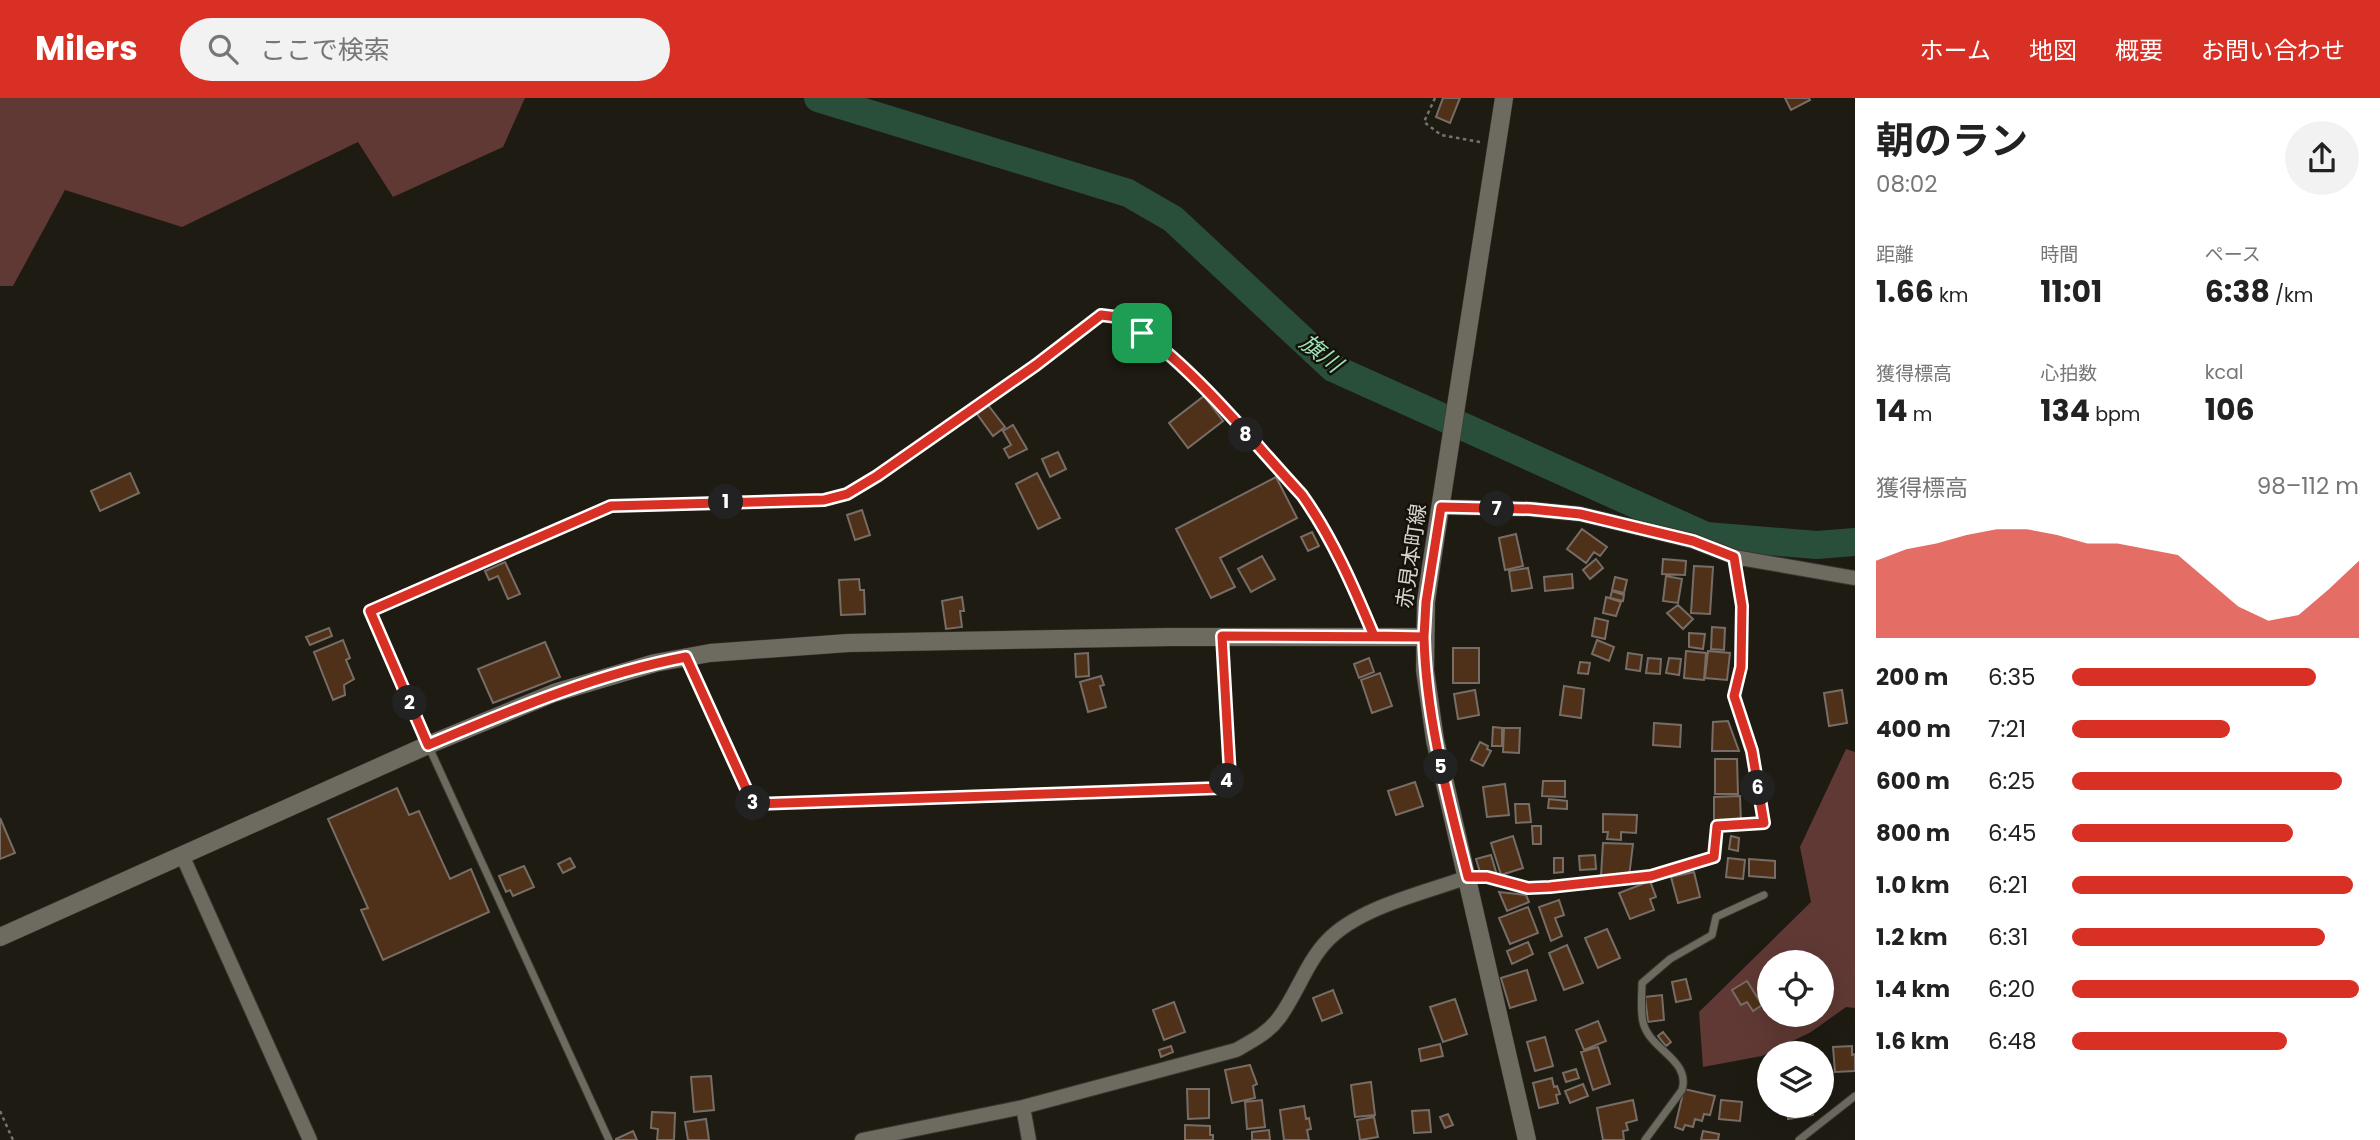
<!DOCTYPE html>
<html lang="ja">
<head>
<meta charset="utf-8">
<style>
	body { margin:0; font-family:Poppins,"Noto Sans JP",sans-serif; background:#f2f2f2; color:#222; height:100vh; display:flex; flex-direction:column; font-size:26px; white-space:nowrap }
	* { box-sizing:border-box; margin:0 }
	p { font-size:23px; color:#767676 }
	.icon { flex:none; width:38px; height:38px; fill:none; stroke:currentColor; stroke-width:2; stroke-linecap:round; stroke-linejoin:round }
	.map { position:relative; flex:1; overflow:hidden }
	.sheet { display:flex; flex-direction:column; background:#fff; width:525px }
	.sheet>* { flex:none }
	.fabs { position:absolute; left:1757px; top:852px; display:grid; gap:14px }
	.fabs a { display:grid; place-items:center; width:77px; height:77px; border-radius:50%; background:#fff; box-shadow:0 7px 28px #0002; font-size:35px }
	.pin { position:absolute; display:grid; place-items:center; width:60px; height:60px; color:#fff; margin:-30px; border-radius:14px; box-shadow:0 4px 10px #0006 }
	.km { position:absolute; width:35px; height:35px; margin:-18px; border-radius:50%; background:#222; color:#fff; font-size:19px; line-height:35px; text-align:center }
	.round { display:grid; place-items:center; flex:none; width:74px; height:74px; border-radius:37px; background:#f2f2f2 }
	.headline { display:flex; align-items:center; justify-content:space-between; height:119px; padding:0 21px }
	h1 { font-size:38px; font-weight:700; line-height:52px }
	.figures { display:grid; grid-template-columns:repeat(3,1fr); gap:10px; height:119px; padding:7px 21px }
	.figures div { display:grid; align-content:center }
	.figures b { font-size:30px; font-weight:700 }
	.figures small { font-size:19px; font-weight:400 }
	.figures p { font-size:19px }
	.chart { height:196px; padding:14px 21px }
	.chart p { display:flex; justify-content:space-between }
	.chart svg { width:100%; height:126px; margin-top:7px; fill:#d93025; opacity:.7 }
	ul { padding:0 21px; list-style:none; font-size:23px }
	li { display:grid; grid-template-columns:112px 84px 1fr; align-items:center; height:52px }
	li i { height:18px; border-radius:9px; background:#d93025 }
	header { display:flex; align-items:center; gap:42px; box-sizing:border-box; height:98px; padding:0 35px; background:#d93025; color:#fff }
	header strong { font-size:33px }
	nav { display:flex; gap:38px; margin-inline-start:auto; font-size:24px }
	.search { width:490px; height:63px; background:#f2f2f2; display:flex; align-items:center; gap:18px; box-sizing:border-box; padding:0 24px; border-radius:38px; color:#767676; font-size:26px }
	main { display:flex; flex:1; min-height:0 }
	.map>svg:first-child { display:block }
	.forest { fill:#603934; fill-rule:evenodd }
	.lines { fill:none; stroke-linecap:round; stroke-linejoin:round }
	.river { stroke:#294e39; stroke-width:28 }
	.building { fill:#4e3118; stroke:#776d66; stroke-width:2 }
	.service-casing { stroke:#393733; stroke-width:9 }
	.minor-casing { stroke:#393733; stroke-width:16 }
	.tertiary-casing { stroke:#393733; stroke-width:19 }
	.secondary-casing { stroke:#393733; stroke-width:19 }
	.path { stroke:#76736c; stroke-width:2.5; stroke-dasharray:3.5 3.5; stroke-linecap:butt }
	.service { stroke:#6d6a60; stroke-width:7 }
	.minor { stroke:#6d6a60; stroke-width:14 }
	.tertiary { stroke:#6d6a60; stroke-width:18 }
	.secondary { stroke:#6d6a60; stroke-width:18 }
	.route-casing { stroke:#fff; stroke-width:14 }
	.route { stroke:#d93025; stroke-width:9 }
	.labels { text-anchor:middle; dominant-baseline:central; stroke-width:5; stroke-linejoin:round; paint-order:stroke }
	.street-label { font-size:21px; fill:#d5d3cd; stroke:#15120a }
	.water-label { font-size:23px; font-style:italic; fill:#9ee0b9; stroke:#15120a }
</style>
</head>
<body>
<header>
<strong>Milers</strong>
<div class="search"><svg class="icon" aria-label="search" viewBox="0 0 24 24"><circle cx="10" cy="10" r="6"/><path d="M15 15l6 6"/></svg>ここで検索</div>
<nav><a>ホーム</a><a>地図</a><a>概要</a><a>お問い合わせ</a></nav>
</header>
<main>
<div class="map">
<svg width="1855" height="1042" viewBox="0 0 1855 1042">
	<rect width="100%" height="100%" fill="#1e1b13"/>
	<path class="forest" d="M0,0H525L503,49L393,99L358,44L182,129L65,92L13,188H0Z
		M1846,651L1855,654V910L1846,909L1811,934L1762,958L1703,969L1699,914L1811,804L1800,749ZM1769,864H1822V917H1769Z"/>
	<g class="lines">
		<path class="river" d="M818,0L1128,95L1173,121L1333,270L1706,438L1817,447L1855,444"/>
	</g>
	<path class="building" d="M1443,0H1460L1450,25L1436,19Z
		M1785,0H1809L1810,2L1791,12Z
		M1204,298L1223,323L1188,350L1169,325Z
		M988,307L1005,329L993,338L977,316Z
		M1013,327L1027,351L1009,360L1004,351L1011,347L1003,333Z
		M1058,354L1066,371L1050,379L1042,361Z
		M130,375L139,395L100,413L91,393Z
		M1037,375L1060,420L1038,431L1016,386Z
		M1276,379L1297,420L1220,460L1235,489L1211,500L1176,431Z
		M862,412L870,437L855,442L847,417Z
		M1582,431L1607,449L1600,458L1594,454L1586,465L1567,451Z
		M1312,434L1319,448L1308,453L1301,439Z
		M1516,436L1523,468L1505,472L1499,440Z
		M1262,458L1275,481L1251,494L1238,471Z
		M1596,461L1603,470L1590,481L1583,472Z
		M1663,461L1686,463L1685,477L1662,476Z
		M505,464L520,496L508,501L498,478L489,482L485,473Z
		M1694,468L1713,469L1710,516L1691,515Z
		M1528,470L1532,490L1512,493L1509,473Z
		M1572,476L1573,490L1545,493L1544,479Z
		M1666,478L1682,481L1678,505L1663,503Z
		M1615,479L1627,482L1624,495L1612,492Z
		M859,481L860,492H864L865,516L841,517L839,482Z
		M1612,493L1624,497L1623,503L1610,500Z
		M962,499L964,513H960L962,529L946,531L942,503Z
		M1606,499L1621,504L1616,518L1603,515Z
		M1678,507L1693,521L1683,531L1667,515Z
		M1595,520L1608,523L1605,541L1592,538Z
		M1712,529L1725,530L1724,552L1711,551Z
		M329,530L332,538L310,547L306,539Z
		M1689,535L1705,536L1703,551L1689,549Z
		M343,542L350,560L346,562L354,581L344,587L345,597L333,602L314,554Z
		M1597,542L1614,549L1609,563L1592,556Z
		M545,544L560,579L493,605L478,571Z
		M1453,550H1479V585H1453Z
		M1686,553L1706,555L1704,582L1684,580Z
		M1708,553L1730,555L1727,582L1705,580Z
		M1088,555L1089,578L1076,579L1075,556Z
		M1628,555L1642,557L1640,573L1626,571Z
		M1369,560L1374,574L1359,580L1354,566Z
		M1648,560L1661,561L1660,576L1646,575Z
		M1669,560L1681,561L1679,577L1666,575Z
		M1580,564L1590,565L1588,576L1578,575Z
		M1380,575L1392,608L1372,615L1361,582Z
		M1101,578L1104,587L1100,588L1106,609L1088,614L1080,584Z
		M1564,588L1584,591L1581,620L1560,617Z
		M1475,592L1479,617L1458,621L1454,596Z
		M1842,592L1847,625L1829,628L1824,595Z
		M1728,623L1739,653H1712L1713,624Z
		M1654,625L1681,627L1680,649L1653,647Z
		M1493,629L1502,630V648H1492Z
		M1504,630H1520L1519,655L1503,654Z
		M1480,644L1488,648L1487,651L1491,653L1483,668L1471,662Z
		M1715,661H1737L1738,696H1715Z
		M1543,683H1565V699L1542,698Z
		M1415,684L1423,708L1396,717L1388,693Z
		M1505,686L1509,717L1487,719L1483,689Z
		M397,690L409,717L419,713L450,781L471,771L489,814L383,862L361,812L368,810L328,721Z
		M1740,698L1741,724L1714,725V699Z
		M1549,701L1567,703V711L1548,710Z
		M1515,706H1529L1531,724L1516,725Z
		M1603,716L1637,717L1636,735L1621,734V742L1607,741L1608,734H1603Z
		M0,720L15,755L0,761Z
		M1532,728H1541V746H1533Z
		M1513,738L1523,770L1501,777L1491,745Z
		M1731,738L1739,740L1738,753L1729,751Z
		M1603,745L1633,746L1629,779L1601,778Z
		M1491,757L1497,777L1480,774L1476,761Z
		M1595,757L1596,771L1580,772L1579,758Z
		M570,760L575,769L563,775L558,766Z
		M1554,760H1563V774L1554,775Z
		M1728,760L1745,762L1743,781L1726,779Z
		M1749,761L1775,763V780L1749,778Z
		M524,768L534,789L513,798L510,792L506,794L499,778Z
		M1694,774L1700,799L1678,805L1671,779Z
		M1650,783L1656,799L1650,801L1654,812L1630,821L1619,795Z
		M1499,794L1526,797L1529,804L1507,813Z
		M1559,802L1564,817L1555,820L1562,838L1551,843L1539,809Z
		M1528,809L1538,835L1510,846L1499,820Z
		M1607,831L1620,860L1598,870L1585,840Z
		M1528,844L1533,856L1512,866L1507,853Z
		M1567,847L1583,885L1564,892L1549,855Z
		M1527,872L1536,902L1510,910L1501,880Z
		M1686,881L1691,901L1676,904L1672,884Z
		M1747,883L1762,907L1753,913L1747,904L1741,907L1732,892Z
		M1333,892L1342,915L1322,923L1313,900Z
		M1662,897L1664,922L1648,924L1645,899Z
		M1455,901L1467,936L1443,944L1430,909Z
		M1174,904L1185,934L1164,942L1153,912Z
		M1598,923L1606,943L1584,952L1576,932Z
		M1663,934L1671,944L1666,948L1658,938Z
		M1545,939L1553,968L1535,973L1527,944Z
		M1440,946L1443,958L1421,963L1419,951Z
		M1171,948L1173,954L1161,959L1159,952Z
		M1852,948V957L1855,956V973L1835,974L1833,949Z
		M1598,949L1610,986L1593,992L1581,954Z
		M1250,967L1257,986L1253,988L1255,1000L1232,1005L1225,972Z
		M1576,971L1579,980L1566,984L1563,975Z
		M711,978L714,1012L694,1014L691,979Z
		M1552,980L1554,989L1557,988L1560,996L1556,997L1558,1005L1539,1010L1533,985Z
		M1371,984L1375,1017L1355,1019L1351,987Z
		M1583,986L1588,998L1570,1005L1565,993Z
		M1187,991H1209V1020L1188,1021Z
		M1684,991L1715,998L1710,1017L1704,1016L1702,1023L1695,1021L1693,1029L1685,1027L1683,1032L1675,1029Z
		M1262,1002L1265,1029L1247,1031L1245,1004Z
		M1633,1002L1637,1022L1626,1025L1628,1032L1623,1033L1624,1042H1603L1597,1010Z
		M1721,1002L1742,1004L1740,1023L1719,1021Z
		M1304,1008L1306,1021L1309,1020L1311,1031L1307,1032L1309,1042H1284L1280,1012Z
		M1787,1008H1812L1813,1017L1788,1021Z
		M1429,1012L1431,1034L1414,1035L1412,1013Z
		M652,1014L675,1015L674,1042H657L658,1031L651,1030Z
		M1448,1016L1453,1027L1445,1030L1440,1019Z
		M1374,1019L1378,1039L1360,1042L1357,1022Z
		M706,1021L709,1042H688L685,1024Z
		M1185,1027L1210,1028V1037H1213V1042H1185Z
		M1269,1032L1270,1042H1252V1034Z
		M633,1033L637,1042H616V1041Z
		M1703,1033L1719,1036L1718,1042H1701Z"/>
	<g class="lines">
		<g class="service-casing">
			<path id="service" d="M1468,779H1487L1528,791L1550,789L1651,778L1714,759L1716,728L1764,725L1752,653L1734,598L1742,569V508L1734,459
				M609,1042L428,647L370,513L611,408L824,402L847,396L877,378L1036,267L1101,217L1117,219L1155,245L1202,290L1302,396C1332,439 1353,489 1373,537
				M1645,1042L1682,992C1691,961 1649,952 1643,924C1640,912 1642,897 1642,885L1670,861L1712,837L1716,819L1764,797
				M1799,1042L1855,998"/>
		</g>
		<g class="minor-casing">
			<path id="minor" d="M1441,409L1530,411L1580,416L1693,443L1734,459L1855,480
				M182,757L310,1042
				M1023,1009L1029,1042
				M862,1042L1023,1009L1236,952C1252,943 1268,935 1279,920C1297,896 1306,865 1327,843C1359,809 1424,795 1468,779"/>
		</g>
		<g class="tertiary-casing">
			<path id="tertiary" d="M0,839L428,647L554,595L655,565L710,555L848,545L1170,539H1424"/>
		</g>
		<g class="secondary-casing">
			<path id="secondary" d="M1504,0L1431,469L1426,504L1425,572L1435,642L1527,1042"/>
		</g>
		<path class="path" d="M1435,0L1424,24L1441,37L1480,44
			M694,576L753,706L1221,690L1230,679L1223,556
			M0,1013L13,1042"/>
		<use href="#service" class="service"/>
		<use href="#minor" class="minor"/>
		<use href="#tertiary" class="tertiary"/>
		<use href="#secondary" class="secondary"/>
	</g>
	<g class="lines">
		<g class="route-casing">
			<path id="route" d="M1142,235L1117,219L1101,217L1036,267L877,378L847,396L824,402L611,408L370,513L428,647C512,612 596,576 686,559L753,706L1221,690L1230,679L1222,538L1424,539C1426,621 1448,700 1468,779H1487L1528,790L1550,789L1651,778L1714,759L1717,728L1764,725L1752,653L1734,598L1741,569L1742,508L1734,459L1693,443L1580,416L1530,411L1441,409L1426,504L1424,539L1374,538C1354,490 1332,439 1302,397C1254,345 1198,275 1142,235"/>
		</g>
		<use href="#route" class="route"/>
	</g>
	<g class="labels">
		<g class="street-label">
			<text transform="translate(1411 458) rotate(-82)">赤見本町線</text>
		</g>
		<g class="water-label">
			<text transform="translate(1321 255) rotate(38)">旗川</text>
		</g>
	</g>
</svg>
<div class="fabs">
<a><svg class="icon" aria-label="locate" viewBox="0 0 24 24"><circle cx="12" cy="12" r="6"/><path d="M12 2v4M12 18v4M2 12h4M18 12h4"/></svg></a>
<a><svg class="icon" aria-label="layers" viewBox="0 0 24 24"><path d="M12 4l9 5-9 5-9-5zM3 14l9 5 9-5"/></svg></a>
</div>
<div class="pin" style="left:1142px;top:235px;background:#1e9e55"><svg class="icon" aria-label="arrive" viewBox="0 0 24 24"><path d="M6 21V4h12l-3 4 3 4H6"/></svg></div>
<b class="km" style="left:726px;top:404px">1</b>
<b class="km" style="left:410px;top:605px">2</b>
<b class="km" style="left:753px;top:705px">3</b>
<b class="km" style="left:1227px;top:683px">4</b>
<b class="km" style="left:1441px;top:669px">5</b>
<b class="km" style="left:1758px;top:690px">6</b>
<b class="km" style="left:1497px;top:411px">7</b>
<b class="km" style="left:1246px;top:337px">8</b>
</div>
<section class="sheet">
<div class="headline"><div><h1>朝のラン</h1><p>08:02</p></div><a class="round"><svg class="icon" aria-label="share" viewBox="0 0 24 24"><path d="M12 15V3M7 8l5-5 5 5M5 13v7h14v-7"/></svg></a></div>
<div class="figures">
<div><p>距離</p><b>1.66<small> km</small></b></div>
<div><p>時間</p><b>11:01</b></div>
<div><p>ペース</p><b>6:38<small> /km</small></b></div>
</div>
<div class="figures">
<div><p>獲得標高</p><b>14<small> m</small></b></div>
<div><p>心拍数</p><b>134<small> bpm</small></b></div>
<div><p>kcal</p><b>106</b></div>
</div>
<div class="chart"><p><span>獲得標高</span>98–112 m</p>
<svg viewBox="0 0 160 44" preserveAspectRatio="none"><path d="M0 44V17L10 13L20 11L30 8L40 6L50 6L60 8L70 11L80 11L90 13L100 15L110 24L120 33L130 38L140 36L150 27L160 17V44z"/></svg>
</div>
<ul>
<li><b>200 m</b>6:35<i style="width:85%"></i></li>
<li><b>400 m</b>7:21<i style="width:55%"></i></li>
<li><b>600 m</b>6:25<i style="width:94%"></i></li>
<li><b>800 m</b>6:45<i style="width:77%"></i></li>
<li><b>1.0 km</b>6:21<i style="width:98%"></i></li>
<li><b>1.2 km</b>6:31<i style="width:88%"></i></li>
<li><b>1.4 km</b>6:20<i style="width:100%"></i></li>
<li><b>1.6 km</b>6:48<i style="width:75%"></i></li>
</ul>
</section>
</main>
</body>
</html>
